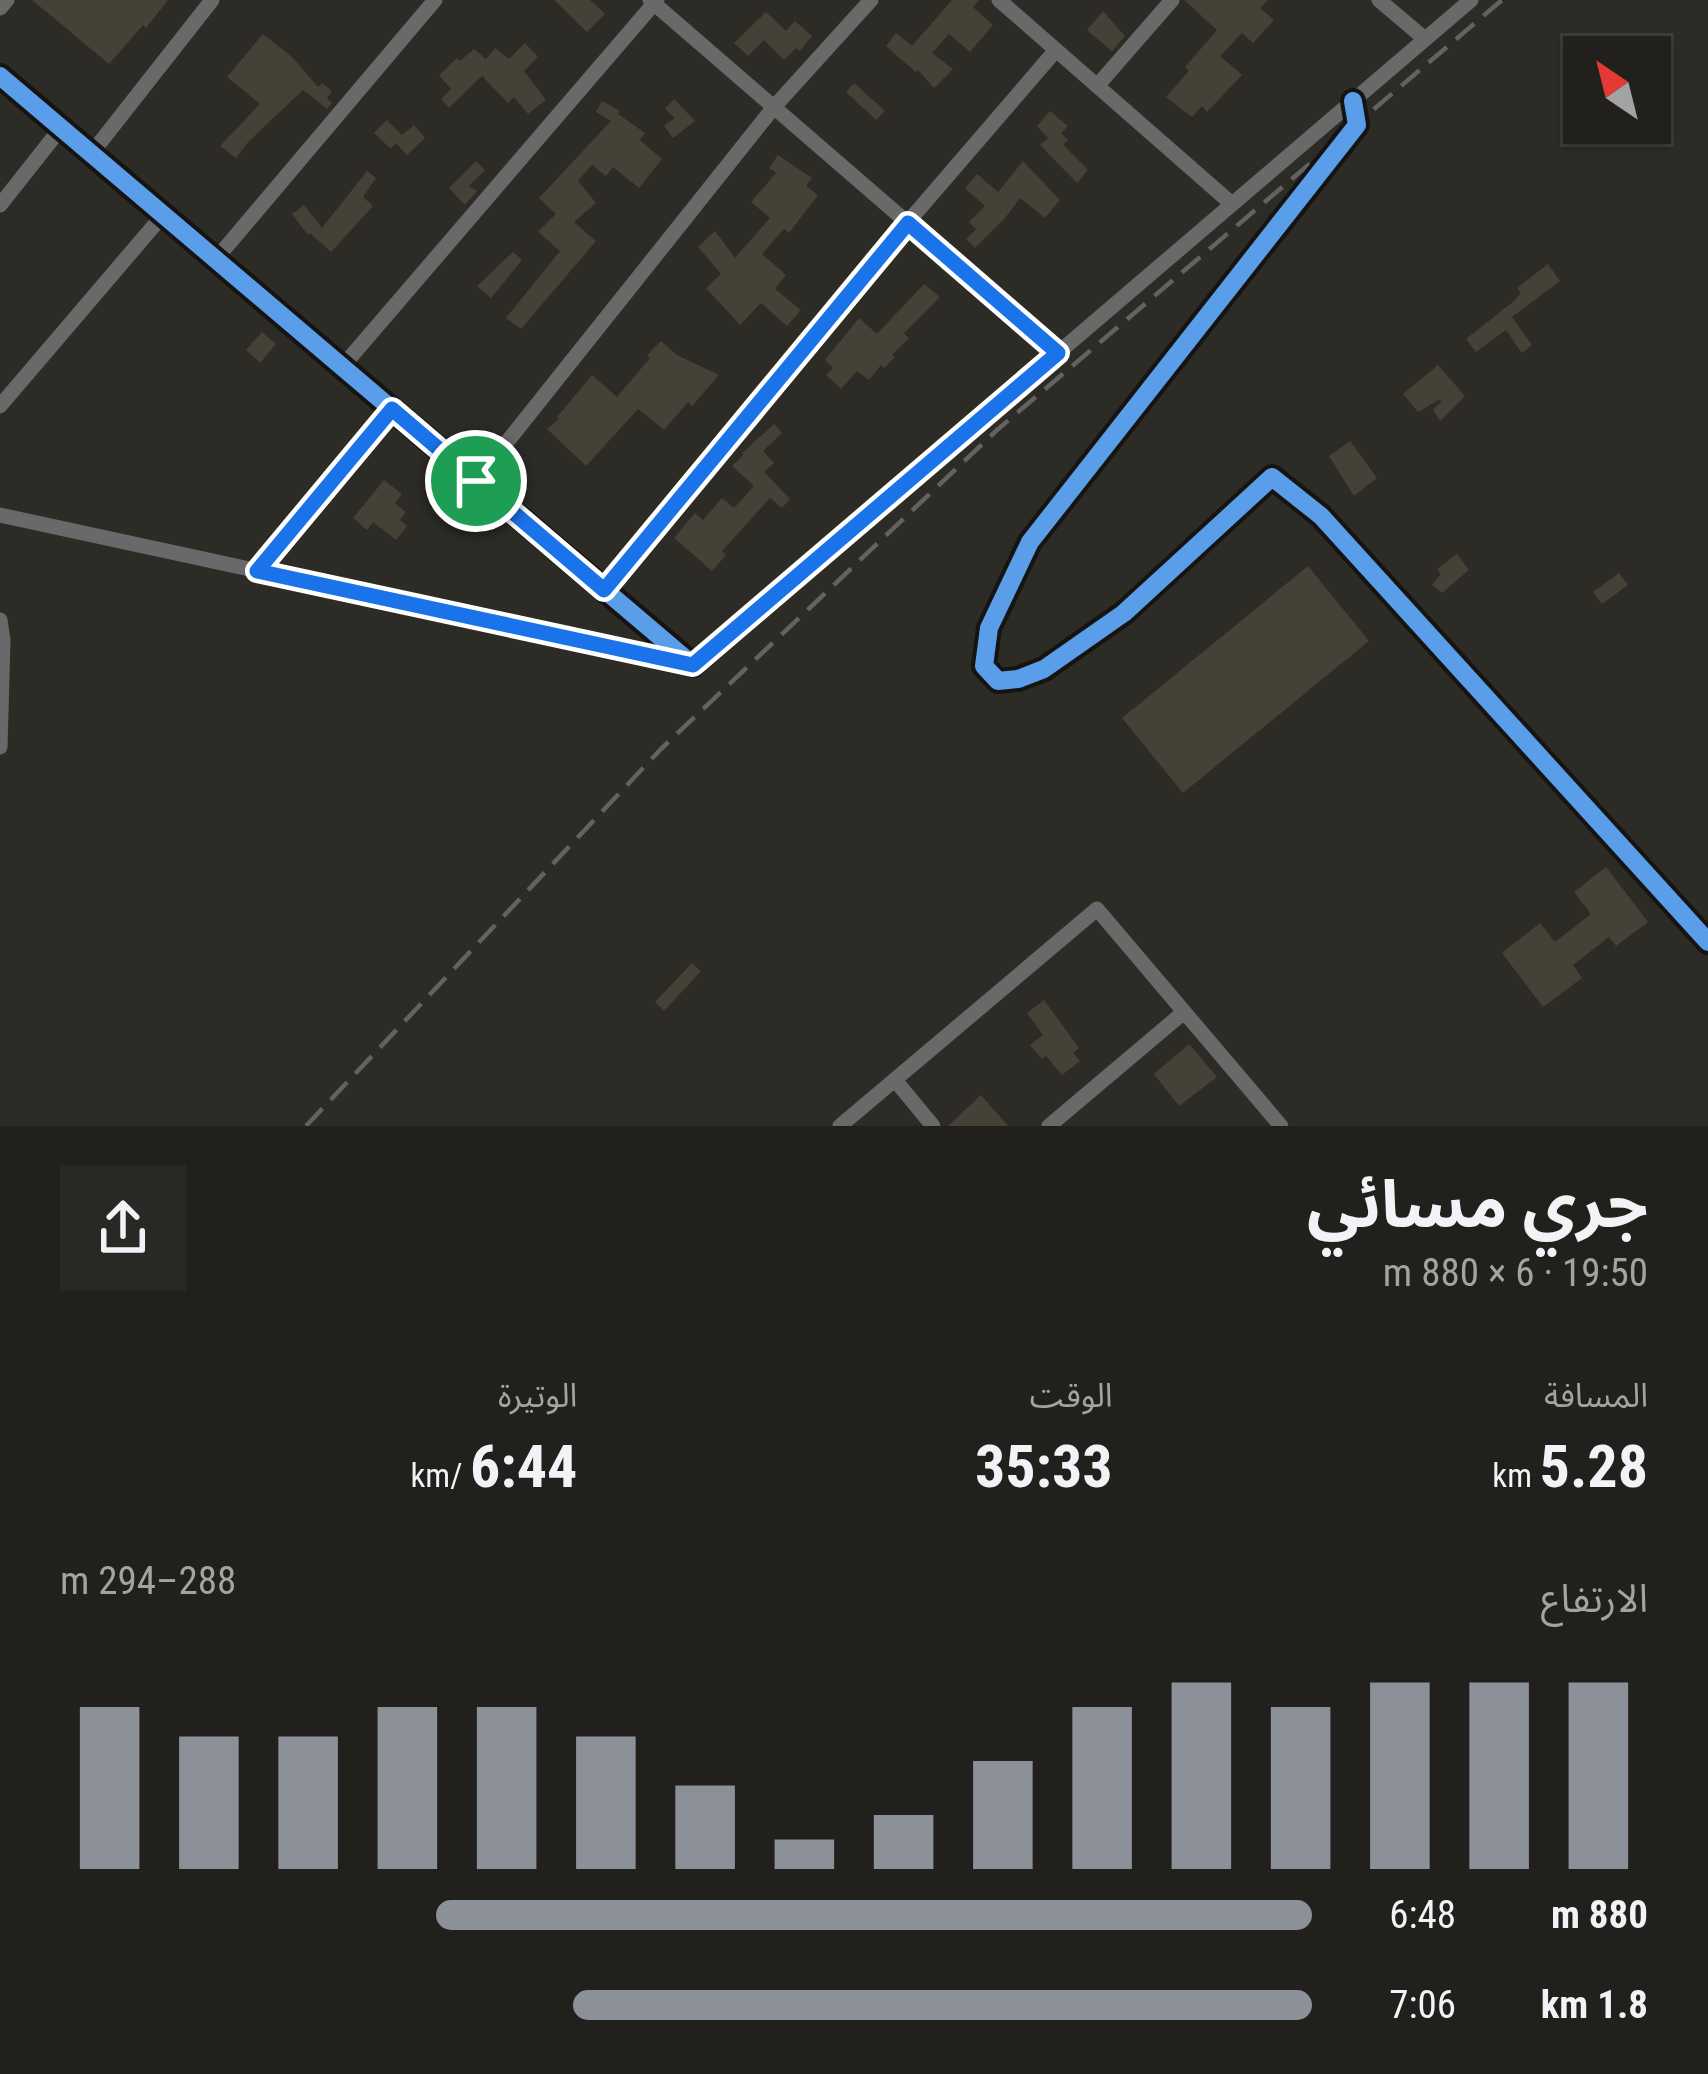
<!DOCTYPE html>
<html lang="ar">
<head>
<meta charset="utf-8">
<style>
	body { margin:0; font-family:"Roboto Condensed","Noto Sans Arabic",sans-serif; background:#292825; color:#f1f3f6; direction:rtl; height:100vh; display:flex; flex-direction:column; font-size:45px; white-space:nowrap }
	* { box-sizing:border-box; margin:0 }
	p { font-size:39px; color:#a2a3a3 }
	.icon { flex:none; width:66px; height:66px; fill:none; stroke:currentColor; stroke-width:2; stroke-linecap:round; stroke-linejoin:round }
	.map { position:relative; height:1126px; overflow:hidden; direction:ltr }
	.side { display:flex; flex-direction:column; background:#21201c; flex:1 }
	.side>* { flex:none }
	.needle { width:78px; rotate:325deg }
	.tools { position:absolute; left:1563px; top:36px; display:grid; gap:24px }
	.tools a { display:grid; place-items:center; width:108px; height:108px; border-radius:0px; background:#21201c; box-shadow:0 3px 9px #0004,0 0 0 3px #3e3e3b; font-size:60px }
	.pin { position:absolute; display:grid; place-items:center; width:102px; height:102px; color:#fff; margin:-51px; border:6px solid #fff; border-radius:50%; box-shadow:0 3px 12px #0007 }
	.round { display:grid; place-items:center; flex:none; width:126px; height:126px; border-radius:0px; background:#292825 }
	.head { display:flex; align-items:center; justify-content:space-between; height:204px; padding:0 60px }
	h1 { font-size:66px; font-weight:700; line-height:90px }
	.figures { display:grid; grid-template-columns:repeat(3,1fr); gap:18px; height:204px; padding:12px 60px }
	.figures div { display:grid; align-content:center }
	.figures b { font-size:60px; font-weight:700 }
	.figures small { font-size:33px; font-weight:400 }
	.figures p { font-size:33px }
	.chart { height:336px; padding:24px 60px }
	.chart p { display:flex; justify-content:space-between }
	.chart svg { width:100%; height:216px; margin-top:12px; stroke:#8c9099; stroke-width:6 }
	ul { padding:0 60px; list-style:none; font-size:39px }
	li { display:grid; grid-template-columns:192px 144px 1fr; align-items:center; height:90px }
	li i { height:30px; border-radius:15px; background:#8c9099 }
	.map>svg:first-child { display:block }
	.building { fill:#464137 }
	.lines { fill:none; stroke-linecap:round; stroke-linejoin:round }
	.minor { stroke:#6a6969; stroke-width:15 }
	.tertiary { stroke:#6a6969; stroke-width:18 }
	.rail { stroke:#636260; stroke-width:4.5; stroke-dasharray:24 12; stroke-linecap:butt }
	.cycleway-casing { stroke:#161410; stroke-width:26 }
	.cycleway { stroke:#5a9eea; stroke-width:18 }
	.route-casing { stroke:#fff; stroke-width:24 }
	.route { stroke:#1a73e8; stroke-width:15 }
</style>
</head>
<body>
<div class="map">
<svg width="1708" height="1126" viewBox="0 0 1708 1126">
	<rect width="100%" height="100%" fill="#2c2b26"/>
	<path class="building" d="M32,0H168L146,28L143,25L109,64Z
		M554,0H590L605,14L587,32Z
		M952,0H979L973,7L993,25L970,52L949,34L932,53L953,69L934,88L918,70L916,72L886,46L896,33L912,46Z
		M1184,0H1268L1260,8L1274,20L1253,43L1242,33L1220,56L1242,75L1207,112L1202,106L1192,117L1166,97L1189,71L1185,67L1217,30Z
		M1103,11L1125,36L1112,51L1087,30Z
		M766,12L786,31L795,21L812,36L800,51L796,48L784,60L764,40L748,56L734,43Z
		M263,34L292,57L318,87L322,83L332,91L327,98L332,103L327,109L303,90L249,141L236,158L220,146L260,104L227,77Z
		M525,43L538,57L524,71L546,100L528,114L514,97L508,103L482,76L449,108L441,99L451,89L439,75L457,58L460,61L474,49L486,59L495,48L509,59Z
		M854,83L885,111L876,120L846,92Z
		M674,99L695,121L673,138L664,126L675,118L665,109Z
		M602,101L620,111L618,114L645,133L640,140L662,159L639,188L613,167L606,176L592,165L578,181L596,203L574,222L596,241L521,329L506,318L560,251L538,232L556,214L539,198L611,121L596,112Z
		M1050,111L1068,126L1061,133L1068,140L1063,145L1088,170L1077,183L1040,145L1048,138L1037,126Z
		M387,120L402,135L414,125L425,138L407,155L396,143L391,149L374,133Z
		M778,155L812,178L806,186L818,195L789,233L784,229L762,254L786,275L775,289L801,310L787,326L761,303L740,325L706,288L721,274L698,247L715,231L735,258L770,218L751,202L776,173L769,168Z
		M476,161L485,170L469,186L477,191L465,205L449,188Z
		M1023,161L1060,200L1045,218L1020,198L1005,218L975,248L966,239L976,229L969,222L985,206L965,188L977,174L998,192Z
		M367,171L376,178L363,197L373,206L331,252L310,233L308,235L292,214L304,205L322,228Z
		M513,252L522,260L491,298L477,286Z
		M1548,264L1560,281L1512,317L1532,345L1522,353L1506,330L1476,352L1466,339L1514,301L1521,293L1517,288Z
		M924,284L940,297L904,333L909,338L892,355L895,357L884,368L881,365L869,380L857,371L841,389L826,375L833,368L825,360L859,318L877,334Z
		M262,332L276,344L260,363L246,350Z
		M661,341L677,355L719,375L692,406L688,402L664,430L638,409L586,466L547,429L559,419L557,417L592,375L617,397L650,358L647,355Z
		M1438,365L1465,396L1440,421L1433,410L1441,402L1440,399L1418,412L1403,394Z
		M774,424L782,433L763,451L774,463L764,472L790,499L782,508L770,498L722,551L726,555L712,571L674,538L695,513L703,520L722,498L734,508L754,486L732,466L743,455L742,453Z
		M1350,441L1377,478L1354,496L1329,456Z
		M384,480L402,494L395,503L406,512L400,520L407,526L396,540L373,522L367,530L353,518Z
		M1457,554L1469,570L1442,593L1432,585L1441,574L1437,569Z
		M1308,566L1369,641L1183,793L1122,718Z
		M1619,573L1628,585L1602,604L1593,592Z
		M1606,867L1648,922L1616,946L1609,937L1573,965L1582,978L1543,1007L1502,953L1540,923L1555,942L1591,914L1574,892Z
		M692,963L701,971L664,1011L655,1002Z
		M1044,1000L1079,1048L1073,1053L1080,1061L1062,1075L1046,1056L1042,1059L1030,1045L1043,1035L1027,1013Z
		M1189,1044L1217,1077L1179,1106L1154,1074Z
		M981,1095L1008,1126H948Z"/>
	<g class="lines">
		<path class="minor" d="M650,0L1058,353
			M999,0L1232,204
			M1379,0L1425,39
			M0,8L7,0
			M1097,86L1172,0
			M1353,101L1357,125L1030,542L989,628L984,666L998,681L1018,679L1044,669L1124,613L1272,477L1321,516L1708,942
			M91,154L212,0
			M0,205L61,128
			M216,259L435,0
			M342,367L657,0
			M0,406L163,215
			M476,481L774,107L871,0
			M0,515L693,665L1471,0
			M257,571L391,409
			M604,590L908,222L1056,50
			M0,620L3,640L0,747
			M895,1080L933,1126
			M840,1126L1097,909L1281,1126
			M1049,1126L1184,1012"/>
		<path class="tertiary" d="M0,76L693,665"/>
		<path class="rail" d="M306,1126L661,749L997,430L1502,0"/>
		<g class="cycleway-casing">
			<path id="cycleway" d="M0,76L693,665
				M1353,101L1357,125L1030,542L989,628L984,666L998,681L1018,679L1044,669L1124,613L1272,477L1321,516L1708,942"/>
		</g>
		<use href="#cycleway" class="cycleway"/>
	</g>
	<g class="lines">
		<g class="route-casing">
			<path id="route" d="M908,223L1058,353L693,665L257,571L392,409L604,590Z"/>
		</g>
		<use href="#route" class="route"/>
	</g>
</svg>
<div class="tools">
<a><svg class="needle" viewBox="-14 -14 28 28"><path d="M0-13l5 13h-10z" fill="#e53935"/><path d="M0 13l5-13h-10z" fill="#a2a3a3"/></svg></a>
</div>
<div class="pin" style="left:476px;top:481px;background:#1e9e55"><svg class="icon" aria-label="arrive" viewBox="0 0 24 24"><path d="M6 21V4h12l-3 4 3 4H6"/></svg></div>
</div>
<section class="side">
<div class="head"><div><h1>جري مسائي</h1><p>19:50 · 6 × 880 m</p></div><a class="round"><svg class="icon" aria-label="share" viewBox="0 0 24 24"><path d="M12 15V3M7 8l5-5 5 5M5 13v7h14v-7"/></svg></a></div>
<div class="figures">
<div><p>المسافة</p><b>5.28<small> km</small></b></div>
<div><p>الوقت</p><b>35:33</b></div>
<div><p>الوتيرة</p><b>6:44<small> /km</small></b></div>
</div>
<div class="chart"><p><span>الارتفاع</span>288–294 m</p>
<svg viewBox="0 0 160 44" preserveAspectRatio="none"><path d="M5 44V11M15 44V17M25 44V17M35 44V11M45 44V11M55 44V17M65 44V27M75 44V38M85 44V33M95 44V22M105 44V11M115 44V6M125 44V11M135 44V6M145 44V6M155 44V6"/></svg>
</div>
<ul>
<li><b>880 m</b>6:48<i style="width:70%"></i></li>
<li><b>1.8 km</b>7:06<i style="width:59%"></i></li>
</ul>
</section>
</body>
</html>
